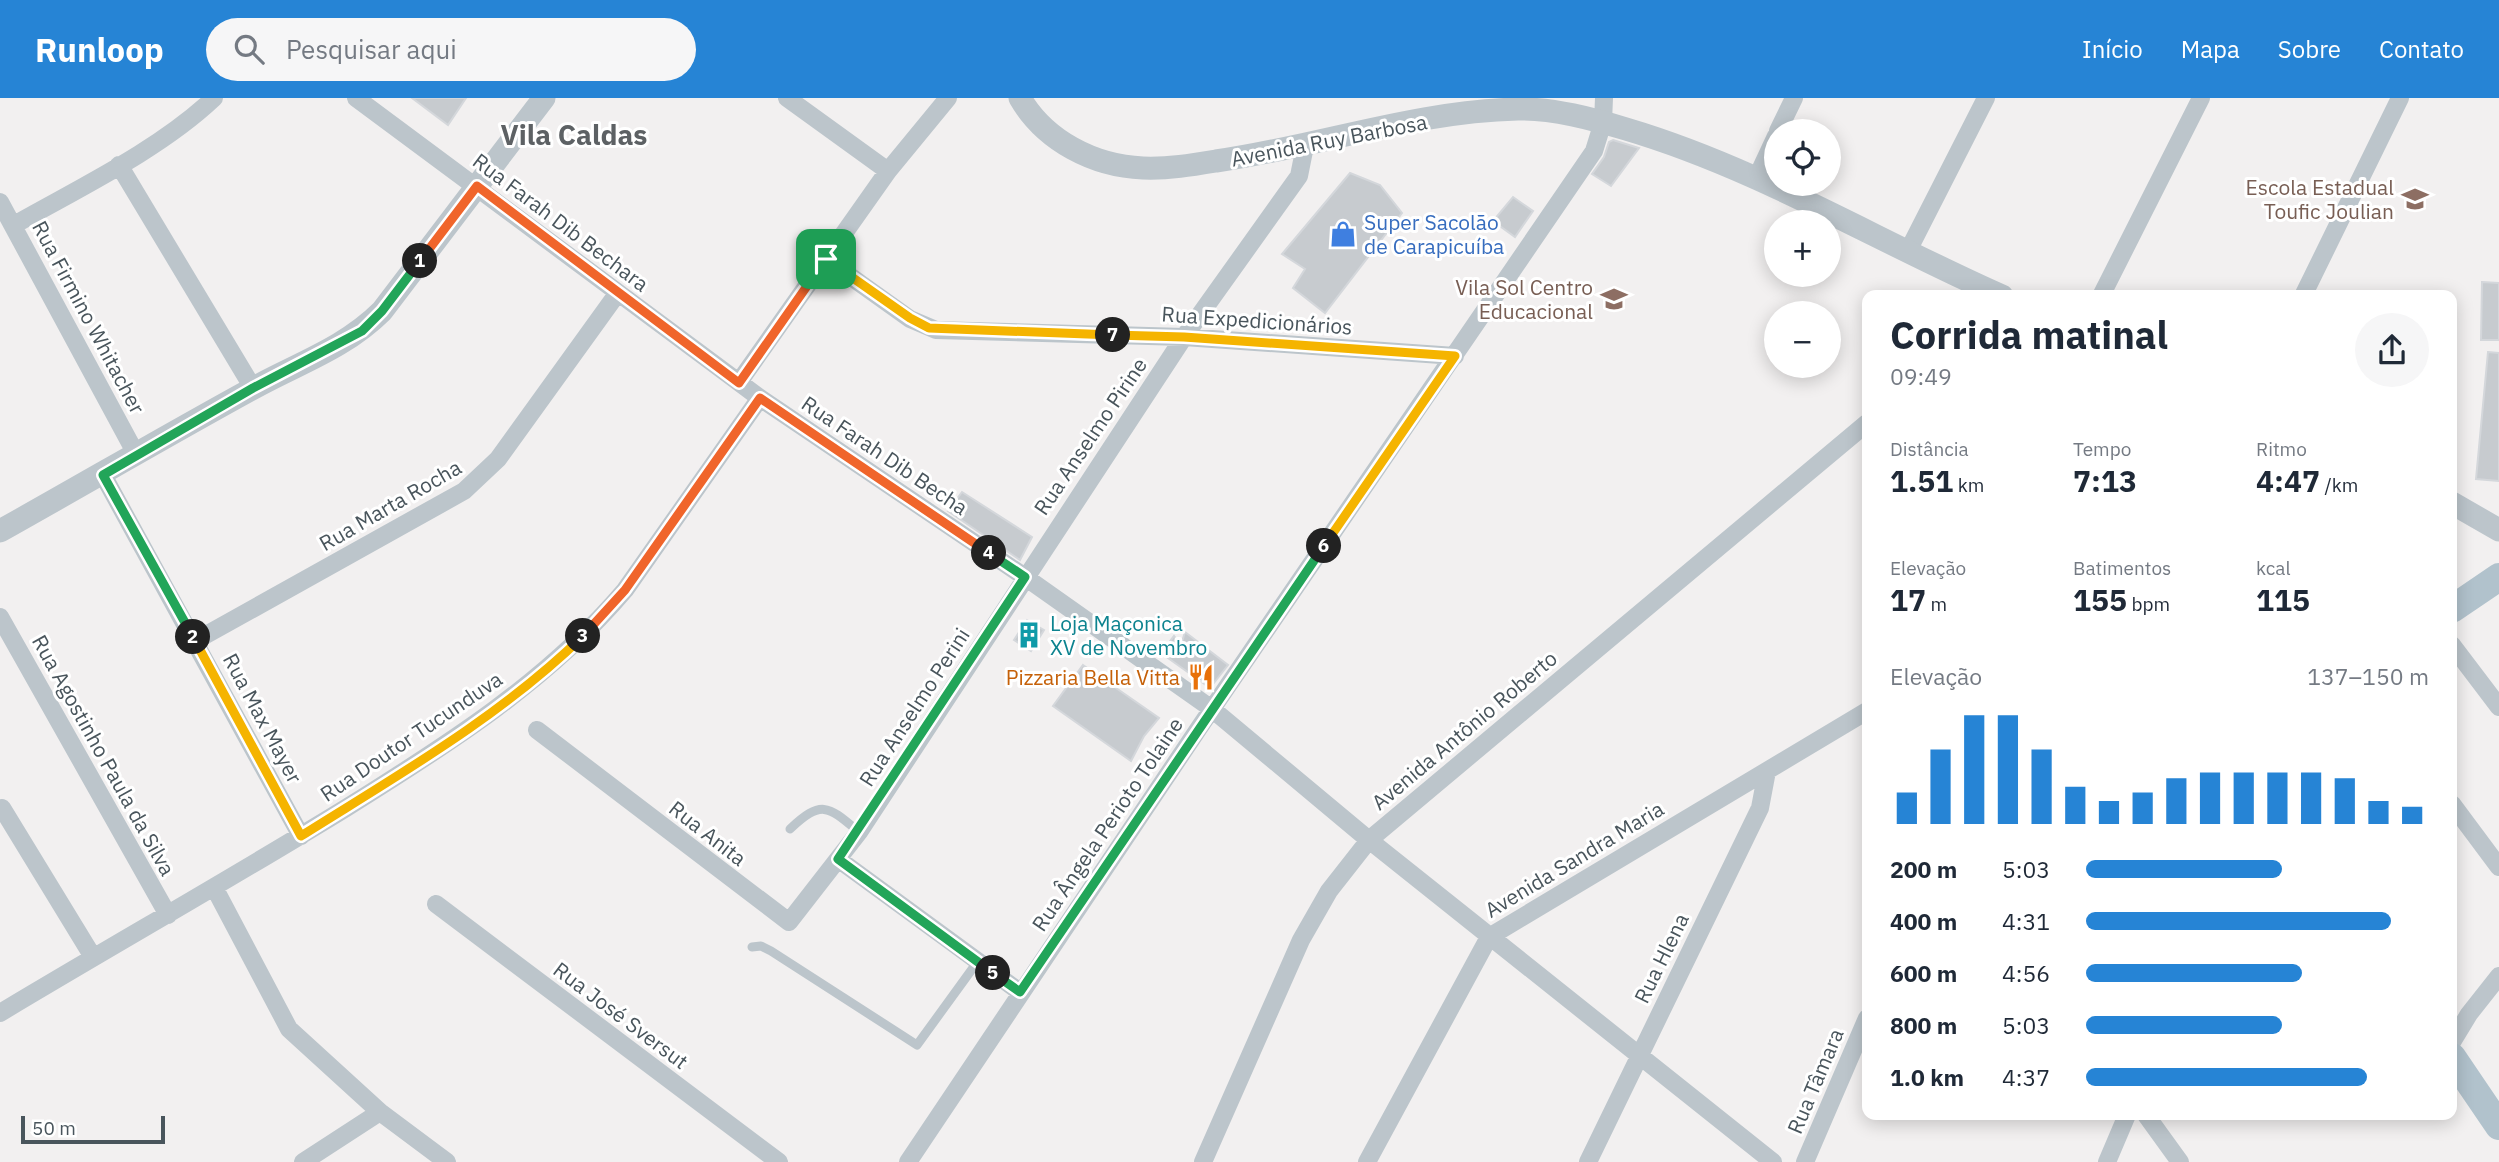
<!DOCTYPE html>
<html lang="pt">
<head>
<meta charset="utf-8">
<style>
	body { margin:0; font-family:"IBM Plex Sans",sans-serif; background:#f6f6f7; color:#1f2937; height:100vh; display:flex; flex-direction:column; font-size:26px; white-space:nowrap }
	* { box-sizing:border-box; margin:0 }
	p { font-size:23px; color:#747a83 }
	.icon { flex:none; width:38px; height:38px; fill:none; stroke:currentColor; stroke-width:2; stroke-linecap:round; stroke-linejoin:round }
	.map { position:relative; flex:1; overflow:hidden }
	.sheet { position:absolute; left:1862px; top:192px; width:595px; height:830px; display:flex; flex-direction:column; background:#fff; border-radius:14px; box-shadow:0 4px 18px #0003 }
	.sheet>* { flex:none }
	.tools { position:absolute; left:1764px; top:21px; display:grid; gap:14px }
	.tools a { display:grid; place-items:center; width:77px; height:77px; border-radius:50%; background:#fff; box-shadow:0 4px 18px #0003; font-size:35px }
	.scale { position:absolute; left:21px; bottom:18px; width:144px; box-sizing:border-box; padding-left:7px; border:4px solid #49555c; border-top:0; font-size:19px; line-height:24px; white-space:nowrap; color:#49555c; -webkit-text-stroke:5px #fff; paint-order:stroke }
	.pin { position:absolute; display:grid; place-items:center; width:60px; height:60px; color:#fff; margin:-30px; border-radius:14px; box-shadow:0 4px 10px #0006 }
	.km { position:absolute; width:35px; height:35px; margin:-18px; border-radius:50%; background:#222; color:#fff; font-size:19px; line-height:35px; text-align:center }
	.round { display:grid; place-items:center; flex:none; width:74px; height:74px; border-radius:37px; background:#f6f6f7 }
	.head { display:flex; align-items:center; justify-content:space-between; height:119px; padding:0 28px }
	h1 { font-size:38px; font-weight:800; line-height:52px }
	.stats { display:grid; grid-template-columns:repeat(3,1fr); gap:10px; height:119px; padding:7px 28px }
	.stats div { display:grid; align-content:center }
	.stats b { font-size:30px; font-weight:800 }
	.stats small { font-size:19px; font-weight:400 }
	.stats p { font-size:19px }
	.chart { height:196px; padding:14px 28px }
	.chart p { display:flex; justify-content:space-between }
	.chart svg { width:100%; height:126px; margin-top:7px; stroke:#2684d5; stroke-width:6 }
	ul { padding:0 28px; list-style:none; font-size:23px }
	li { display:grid; grid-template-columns:112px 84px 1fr; align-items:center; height:52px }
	li i { height:18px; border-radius:9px; background:#2684d5 }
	header { display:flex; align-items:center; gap:42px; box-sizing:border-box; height:98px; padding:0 35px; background:#2684d5; color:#fff }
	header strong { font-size:33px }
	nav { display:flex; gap:38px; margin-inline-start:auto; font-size:24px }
	.search { width:490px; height:63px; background:#f6f6f7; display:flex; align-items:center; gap:18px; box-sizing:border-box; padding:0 24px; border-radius:38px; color:#747a83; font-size:26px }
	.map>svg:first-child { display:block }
	.building { fill:#c7cbcf; stroke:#d4d7db; stroke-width:2 }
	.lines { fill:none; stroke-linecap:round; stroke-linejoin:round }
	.service { stroke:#bcc5cb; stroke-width:9 }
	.minor { stroke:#bcc5cb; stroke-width:18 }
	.tertiary { stroke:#bcc5cb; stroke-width:23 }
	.primary { stroke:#b1c2cc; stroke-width:28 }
	.split-1-casing { stroke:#fff; stroke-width:14 }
	.split-2-casing { stroke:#fff; stroke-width:14 }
	.split-3-casing { stroke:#fff; stroke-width:14 }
	.split-4-casing { stroke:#fff; stroke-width:14 }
	.split-5-casing { stroke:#fff; stroke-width:14 }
	.split-6-casing { stroke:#fff; stroke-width:14 }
	.split-7-casing { stroke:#fff; stroke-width:14 }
	.split-8-casing { stroke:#fff; stroke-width:14 }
	.split-1 { stroke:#f0652b; stroke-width:9 }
	.split-2 { stroke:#22a559; stroke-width:9 }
	.split-3 { stroke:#f5b400; stroke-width:9 }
	.split-4 { stroke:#f0652b; stroke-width:9 }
	.split-5 { stroke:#22a559; stroke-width:9 }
	.split-6 { stroke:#22a559; stroke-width:9 }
	.split-7 { stroke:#f5b400; stroke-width:9 }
	.split-8 { stroke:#f5b400; stroke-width:9 }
	.labels { text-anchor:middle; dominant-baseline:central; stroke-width:6; stroke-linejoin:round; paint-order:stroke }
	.street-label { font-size:21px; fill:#49555c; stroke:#fff }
	.education-label { font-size:21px; fill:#785e54; stroke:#fff; text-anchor:end }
	.shop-label { font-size:21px; fill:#366cbe; stroke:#fff; text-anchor:start }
	.culture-label { font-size:21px; fill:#0d838f; stroke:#fff; text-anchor:start }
	.food-label { font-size:21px; fill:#c56008; stroke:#fff; text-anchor:end }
	.district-label { font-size:28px; font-weight:bold; fill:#5d6164; stroke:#fff }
</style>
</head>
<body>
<header>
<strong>Runloop</strong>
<div class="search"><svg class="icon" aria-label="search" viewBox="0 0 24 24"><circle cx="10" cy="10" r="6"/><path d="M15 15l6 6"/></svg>Pesquisar aqui</div>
<nav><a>Início</a><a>Mapa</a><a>Sobre</a><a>Contato</a></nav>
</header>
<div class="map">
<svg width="2499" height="1064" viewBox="0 0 2499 1064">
	<rect width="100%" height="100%" fill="#f2f0f0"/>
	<path class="building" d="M412,0H466L448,27Z
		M1613,42L1639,50L1611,88L1592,76L1604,59L1609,44Z
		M1350,75L1380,87L1402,115L1325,215L1293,190L1305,171L1282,156Z
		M1513,99L1533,113L1515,139L1493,123Z
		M2482,184L2499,185V242H2481Z
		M2488,254L2499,255V383L2476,381Z
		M962,394L1032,439L1020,462L948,413Z
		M1027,522L1044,532L1031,553L1014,542Z
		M1185,534L1228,567L1210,590L1161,555L1174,538L1181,547Z
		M1083,567L1159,620L1144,638L1131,663L1053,608Z"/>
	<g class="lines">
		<path class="service" d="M790,731C822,701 828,708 859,734
			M752,849L761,848L771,853L917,947L978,863"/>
		<path class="minor" d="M356,0L760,300L1025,479L1212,611L1369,742L1773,1064
			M787,0L888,73
			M1778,33L1794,0
			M119,67L253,290
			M1756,81L1776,38
			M0,104L136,356
			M14,127C79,90 159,52 214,0
			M1908,153L1986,0
			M826,161L910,221L936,232L1184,239L1455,258
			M2101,198L2201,0
			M2303,198L2400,0
			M739,284L888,73L948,0
			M103,377L301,738
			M0,519L168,817
			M195,543L464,393L498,361L617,196
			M2452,547L2499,609
			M537,632L789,824L859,734L1184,239L1299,78L1305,48
			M2452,706L2499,769
			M2,710L93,859
			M838,761L1020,894
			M214,789L289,931L380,1014L447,1064
			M436,806L779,1064
			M0,915C115,846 232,780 346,710C447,647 548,583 625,492L760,300
			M2452,944L2469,916L2499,878
			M2146,1017L2180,1064
			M303,1064L380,1014
			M908,1064L1201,627L1594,53L1603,24L1604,0
			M1203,1064L1301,842L1329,793L1369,742L1867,325
			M1367,1064L1489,839L1867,613
			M1588,1064L1760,710L1767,673
			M1805,1064L1867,920
			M2107,1064L2127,1017"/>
		<path class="tertiary" d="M1020,0C1045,43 1094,68 1143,70C1168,71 1192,67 1216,63C1316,49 1416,13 1518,11C1553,10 1593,21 1626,31C1758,70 1877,143 2002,198
			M2452,405L2499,432
			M0,433C84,386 166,338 250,292C296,266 344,251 382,213L544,0"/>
		<path class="primary" d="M2452,511L2499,479
			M2452,959L2499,1028"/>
	</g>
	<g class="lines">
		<g class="split-1-casing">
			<path id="split-1" d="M420,163L477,88L739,285L826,161"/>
		</g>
		<g class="split-2-casing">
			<path id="split-2" d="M193,539L103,377L253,290L362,233L382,213L420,163"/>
		</g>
		<g class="split-3-casing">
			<path id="split-3" d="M193,539L301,738C398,677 500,619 583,538"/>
		</g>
		<g class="split-4-casing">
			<path id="split-4" d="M583,538L625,492L760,300L989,455"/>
		</g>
		<g class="split-5-casing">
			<path id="split-5" d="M989,455L1025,479L838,761L993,875"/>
		</g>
		<g class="split-6-casing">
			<path id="split-6" d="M993,875L1020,894L1324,448"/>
		</g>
		<g class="split-7-casing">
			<path id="split-7" d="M1113,237L1184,239L1455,258L1324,448"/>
		</g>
		<g class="split-8-casing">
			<path id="split-8" d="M826,161L910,220L929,230L1113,237"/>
		</g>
		<use href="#split-1" class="split-1"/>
		<use href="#split-2" class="split-2"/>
		<use href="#split-3" class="split-3"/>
		<use href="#split-4" class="split-4"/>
		<use href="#split-5" class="split-5"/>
		<use href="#split-6" class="split-6"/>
		<use href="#split-7" class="split-7"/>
		<use href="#split-8" class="split-8"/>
	</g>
	<defs>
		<g id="school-bare" transform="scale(2.1)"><path d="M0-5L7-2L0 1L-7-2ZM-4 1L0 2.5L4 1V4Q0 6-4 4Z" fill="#8d6e63" stroke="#fff" stroke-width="2.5" paint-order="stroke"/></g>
		<g id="shop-bare" transform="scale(2.1)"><path d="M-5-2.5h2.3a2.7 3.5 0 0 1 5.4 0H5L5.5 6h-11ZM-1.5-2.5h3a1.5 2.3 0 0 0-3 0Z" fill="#3f7fe0" stroke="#fff" stroke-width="2.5" paint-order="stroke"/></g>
		<g id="building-bare" transform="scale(2.1)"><path d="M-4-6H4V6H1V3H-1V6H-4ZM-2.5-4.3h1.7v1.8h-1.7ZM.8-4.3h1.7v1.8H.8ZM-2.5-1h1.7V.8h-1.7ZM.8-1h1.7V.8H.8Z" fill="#0f9aa8" stroke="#fff" stroke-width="2.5" paint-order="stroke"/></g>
		<g id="restaurant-bare" transform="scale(2.1)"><path d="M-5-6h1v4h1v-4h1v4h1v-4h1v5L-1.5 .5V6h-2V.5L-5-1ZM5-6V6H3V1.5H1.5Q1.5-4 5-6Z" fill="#e8710a" stroke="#fff" stroke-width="2.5" paint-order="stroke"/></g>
	</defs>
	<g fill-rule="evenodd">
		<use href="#school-bare" x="2415" y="101"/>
		<use href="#shop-bare" x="1343" y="136"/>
		<use href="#school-bare" x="1614" y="201"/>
		<use href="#building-bare" x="1029" y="537"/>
		<use href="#restaurant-bare" x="1201" y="579"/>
	</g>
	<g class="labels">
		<g class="street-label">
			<text transform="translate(1329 42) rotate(-11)">Avenida Ruy Barbosa</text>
			<text transform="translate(561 124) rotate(37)">Rua Farah Dib Bechara</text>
			<text transform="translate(89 219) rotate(62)">Rua Firmino Whitacher</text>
			<text transform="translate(1257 222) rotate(4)">Rua Expedicionários</text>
			<text transform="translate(1090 338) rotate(-56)">Rua Anselmo Pirine</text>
			<text transform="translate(885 357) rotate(34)">Rua Farah Dib Becha</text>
			<text transform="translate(390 407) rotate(-30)">Rua Marta Rocha</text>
			<text transform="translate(914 609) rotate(-57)">Rua Anselmo Perini</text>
			<text transform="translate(263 620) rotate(62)">Rua Max Mayer</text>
			<text transform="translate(1464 632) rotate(-40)">Avenida Antônio Roberto</text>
			<text transform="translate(411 638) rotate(-34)">Rua Doutor Tucunduva</text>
			<text transform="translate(104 657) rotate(61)">Rua Agostinho Paula da Silva</text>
			<text transform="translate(1107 726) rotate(-56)">Rua Ângela Perioto Tolaine</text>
			<text transform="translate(708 735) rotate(38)">Rua Anita</text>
			<text transform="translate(1574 761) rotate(-31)">Avenida Sandra Maria</text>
			<text transform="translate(1661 860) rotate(-64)">Rua Hlena</text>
			<text transform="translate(621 917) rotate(37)">Rua José Sversut</text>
			<text transform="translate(1815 983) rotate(-67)">Rua Tâmara</text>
		</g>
		<g class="education-label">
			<text x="2394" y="89">Escola Estadual<tspan x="2394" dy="24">Toufic Joulian</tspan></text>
			<text x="1593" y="189">Vila Sol Centro<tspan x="1593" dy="24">Educacional</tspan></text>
		</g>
		<g class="shop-label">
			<text x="1364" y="124">Super Sacolão<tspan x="1364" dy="24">de Carapicuíba</tspan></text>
		</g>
		<g class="culture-label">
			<text x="1050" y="525">Loja Maçonica<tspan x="1050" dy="24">XV de Novembro</tspan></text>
		</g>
		<g class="food-label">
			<text x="1180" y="579">Pizzaria Bella Vitta</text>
		</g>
		<g class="district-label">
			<text x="574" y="36">Vila Caldas</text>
		</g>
	</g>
</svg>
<div class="tools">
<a><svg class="icon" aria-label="locate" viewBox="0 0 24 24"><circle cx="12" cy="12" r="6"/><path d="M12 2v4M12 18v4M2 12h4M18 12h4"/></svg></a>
<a>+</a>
<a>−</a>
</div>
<div class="scale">50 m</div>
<div class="pin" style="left:826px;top:161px;background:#1e9e55"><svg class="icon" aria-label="arrive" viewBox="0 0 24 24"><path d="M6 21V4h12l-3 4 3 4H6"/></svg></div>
<b class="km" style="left:420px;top:163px">1</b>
<b class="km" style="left:193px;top:539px">2</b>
<b class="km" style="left:583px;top:538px">3</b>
<b class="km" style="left:989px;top:455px">4</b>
<b class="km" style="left:993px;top:875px">5</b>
<b class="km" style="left:1324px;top:448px">6</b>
<b class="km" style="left:1113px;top:237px">7</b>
<section class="sheet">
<div class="head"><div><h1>Corrida matinal</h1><p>09:49</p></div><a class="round"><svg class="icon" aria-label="share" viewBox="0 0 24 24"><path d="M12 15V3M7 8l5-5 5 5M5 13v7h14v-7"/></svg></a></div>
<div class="stats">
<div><p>Distância</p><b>1.51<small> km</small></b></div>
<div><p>Tempo</p><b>7:13</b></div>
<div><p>Ritmo</p><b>4:47<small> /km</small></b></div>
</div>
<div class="stats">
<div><p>Elevação</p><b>17<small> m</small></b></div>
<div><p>Batimentos</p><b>155<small> bpm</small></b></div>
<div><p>kcal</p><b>115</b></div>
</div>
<div class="chart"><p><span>Elevação</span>137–150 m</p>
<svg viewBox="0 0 160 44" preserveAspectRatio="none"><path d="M5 44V33M15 44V18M25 44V6M35 44V6M45 44V18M55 44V31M65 44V36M75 44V33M85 44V28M95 44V26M105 44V26M115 44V26M125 44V26M135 44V28M145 44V36M155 44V38"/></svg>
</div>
<ul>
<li><b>200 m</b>5:03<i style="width:57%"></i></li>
<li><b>400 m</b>4:31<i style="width:89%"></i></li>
<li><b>600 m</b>4:56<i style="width:63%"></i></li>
<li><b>800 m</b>5:03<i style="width:57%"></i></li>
<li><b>1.0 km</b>4:37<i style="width:82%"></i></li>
</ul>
</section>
</div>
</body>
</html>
